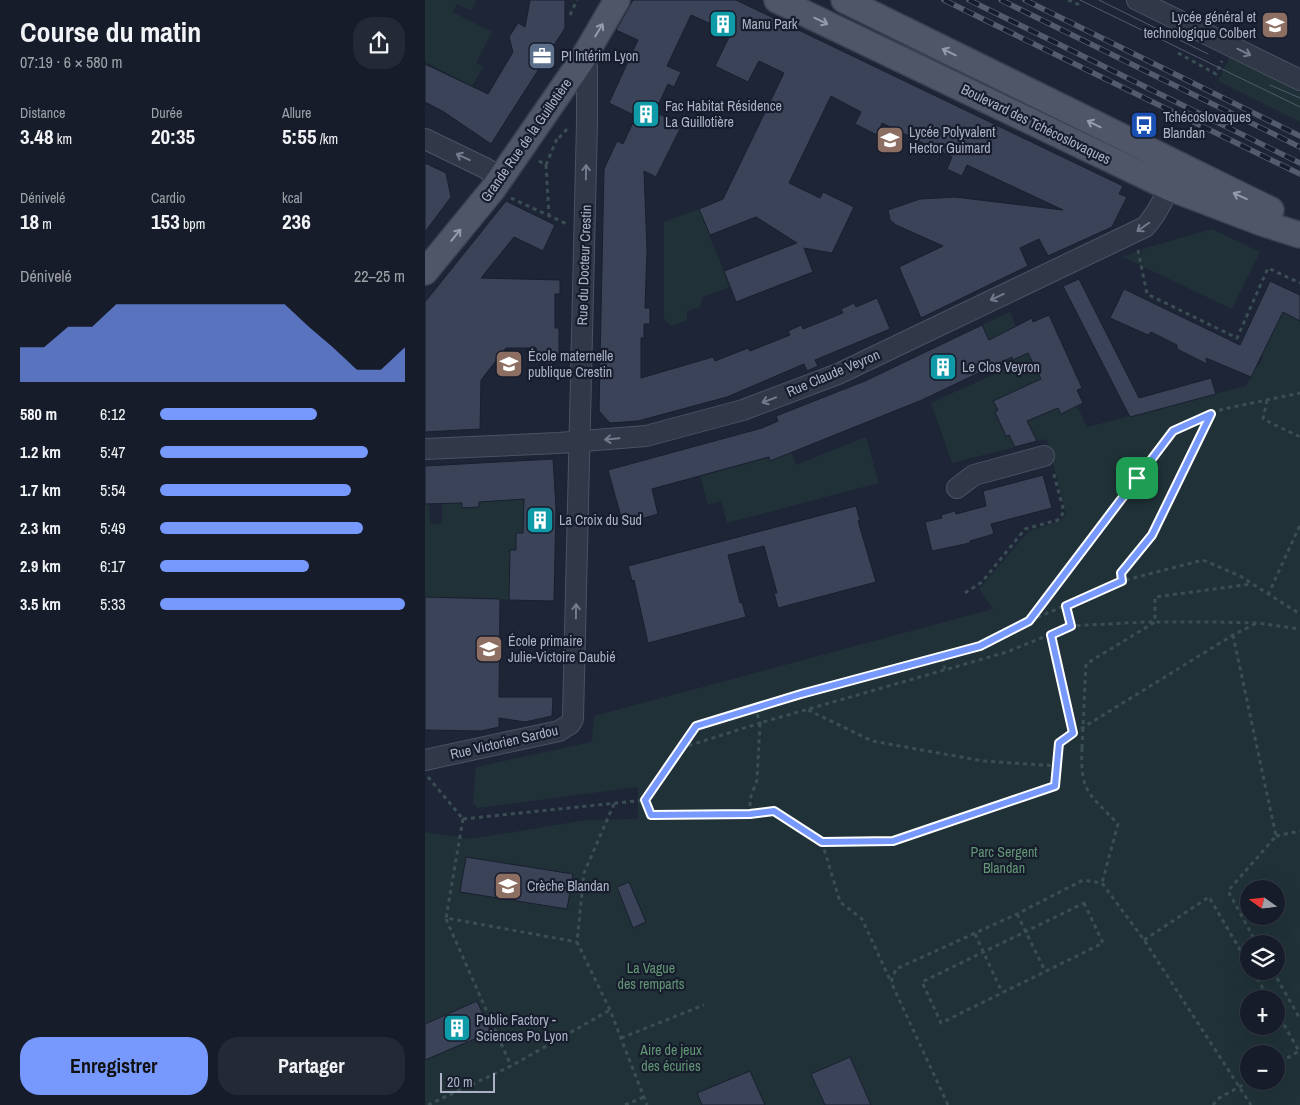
<!DOCTYPE html>
<html lang="fr">
<head>
<meta charset="utf-8">
<style>
	body { margin:0; font-family:"Archivo Narrow",sans-serif; background:#232935; color:#f1f3f6; height:100vh; display:flex; flex-direction:column; font-size:19px; white-space:nowrap }
	* { box-sizing:border-box; margin:0 }
	p { font-size:16px; color:#9ea1a8 }
	.icon { flex:none; width:28px; height:28px; fill:none; stroke:currentColor; stroke-width:2; stroke-linecap:round; stroke-linejoin:round }
	.map { position:relative; flex:1; overflow:hidden }
	.sheet { display:flex; flex-direction:column; background:#161c29; width:425px }
	.sheet>* { flex:none }
	.needle { width:32px; rotate:285deg }
	.controls { position:absolute; left:815px; top:880px; display:grid; gap:10px }
	.controls a { display:grid; place-items:center; width:45px; height:45px; border-radius:50%; background:#161c29; box-shadow:0 5px 20px #0002,0 0 0 1px #353a46; font-size:25px }
	.scale { position:absolute; left:15px; bottom:12px; width:55px; box-sizing:border-box; padding-left:5px; border:2px solid #abb2c5; border-top:0; font-size:14px; line-height:18px; white-space:nowrap; color:#abb2c5; -webkit-text-stroke:4px #171d2c; paint-order:stroke }
	.pin { position:absolute; display:grid; place-items:center; width:42px; height:42px; color:#fff; margin:-21px; border-radius:10px; box-shadow:0 2px 8px #0006 }
	.round { display:grid; place-items:center; flex:none; width:52px; height:52px; border-radius:20px; background:#232935 }
	.head { display:flex; align-items:center; justify-content:space-between; height:85px; padding:0 20px }
	h1 { font-size:28px; font-weight:700; line-height:38px }
	.figures { display:grid; grid-template-columns:repeat(3,1fr); gap:8px; height:85px; padding:5px 20px }
	.figures div { display:grid; align-content:center }
	.figures b { font-size:21px; font-weight:700 }
	.figures small { font-size:14px; font-weight:400 }
	.figures p { font-size:14px }
	.chart { height:140px; padding:10px 20px }
	.chart p { display:flex; justify-content:space-between }
	.chart svg { width:100%; height:90px; margin-top:5px; fill:#7799fe; opacity:.7 }
	.button { display:flex; gap:10px; margin-top:auto; padding:10px 20px }
	.button a { flex:1; height:58px; border-radius:20px; background:#7799fe; color:#111; font-size:20px; font-weight:700; line-height:58px; text-align:center }
	.button a+a { background:#232935; color:#f1f3f6 }
	ul { padding:0 20px; list-style:none; font-size:16px }
	li { display:grid; grid-template-columns:80px 60px 1fr; align-items:center; height:38px }
	li i { height:12px; border-radius:6px; background:#7799fe }
	main { display:flex; flex:1; min-height:0 }
	.map>svg:first-child { display:block }
	.green { fill:#203238; fill-rule:evenodd }
	.building { fill:#3a4358; stroke:#191f2e }
	.lines { fill:none; stroke-linecap:round; stroke-linejoin:round }
	.minor-casing { stroke:#4c5263; stroke-width:22 }
	.major-casing { stroke:#3b4151; stroke-width:28 }
	.path { stroke:#3a4e53; stroke-width:3; stroke-dasharray:4 4; stroke-linecap:butt }
	.minor { stroke:#313848; stroke-width:20 }
	.major { stroke:#4f5668; stroke-width:25 }
	.tram { stroke:#535b6f; stroke-width:1 }
	.rail-casing { stroke:#535b6f; stroke-width:5.5 }
	.rail { stroke:#171d2c; stroke-width:4; stroke-dasharray:11; stroke-linecap:butt }
	.path-bridge { stroke:#3a4e53; stroke-width:3; stroke-dasharray:4 4; stroke-linecap:butt }
	.oneway { stroke:#949bae }
	.oneway2 { stroke:#747b8d }
	.route-casing { stroke:#fff; stroke-width:10 }
	.route { stroke:#7799fe; stroke-width:6 }
	.labels { text-anchor:middle; dominant-baseline:central; stroke-width:4.5; stroke-linejoin:round; paint-order:stroke }
	.poi-label { font-size:14px; fill:#abb2c5; stroke:#171d2c; text-anchor:start }
	.street-label { font-size:14px; fill:#abb2c5; stroke:#171d2c }
	.park-label { font-size:14px; fill:#629675; stroke:#171d2c }
</style>
</head>
<body>
<main>
<section class="sheet">
<div class="head"><div><h1>Course du matin</h1><p>07:19 · 6 × 580 m</p></div><a class="round"><svg class="icon" aria-label="share" viewBox="0 0 24 24"><path d="M12 15V3M7 8l5-5 5 5M5 13v7h14v-7"/></svg></a></div>
<div class="figures">
<div><p>Distance</p><b>3.48<small> km</small></b></div>
<div><p>Durée</p><b>20:35</b></div>
<div><p>Allure</p><b>5:55<small> /km</small></b></div>
</div>
<div class="figures">
<div><p>Dénivelé</p><b>18<small> m</small></b></div>
<div><p>Cardio</p><b>153<small> bpm</small></b></div>
<div><p>kcal</p><b>236</b></div>
</div>
<div class="chart"><p><span>Dénivelé</span>22–25 m</p>
<svg viewBox="0 0 160 44" preserveAspectRatio="none"><path d="M0 44V27L10 27L20 17L30 17L40 6L50 6L60 6L70 6L80 6L90 6L100 6L110 6L120 17L130 27L140 38L150 38L160 27V44z"/></svg>
</div>
<ul>
<li><b>580 m</b>6:12<i style="width:64%"></i></li>
<li><b>1.2 km</b>5:47<i style="width:85%"></i></li>
<li><b>1.7 km</b>5:54<i style="width:78%"></i></li>
<li><b>2.3 km</b>5:49<i style="width:83%"></i></li>
<li><b>2.9 km</b>6:17<i style="width:61%"></i></li>
<li><b>3.5 km</b>5:33<i style="width:100%"></i></li>
</ul>
<div class="button"><a>Enregistrer</a><a>Partager</a></div>
</section>
<div class="map">
<svg width="875" height="1105" viewBox="0 0 875 1105">
	<rect width="100%" height="100%" fill="#1e2537"/>
	<path class="green" d="M0,0H51L46,10L32,4L28,12L67,32L51,63L58,67L47,86L0,62Z
		M806,54L875,89V122L793,81Z
		M274,209L305,287L277,297L275,307L262,311V320L247,326L239,319V222Z
		M787,229L835,252L807,309L698,257L710,252L716,255L717,249Z
		M858,311L875,321V1105H0V832L46,839L161,820L213,819V787L52,808L48,803L51,767L167,742L169,716L568,609L554,589L604,531L636,521L641,514L622,439L612,441L588,392L568,401L573,410L570,412L581,436L584,435L590,447L527,463L506,403L578,370L557,325L585,312L591,327L576,335L588,360L610,350L616,361L609,366L616,379L608,383L623,412L633,408L636,414L652,406L662,427L821,386L832,365H834L838,358L836,356ZM824,889H851V916H824ZM824,944H851V971H824ZM824,999H851V1026H824ZM824,1054H851V1081H824Z
		M441,437L454,483L302,523L296,501L283,505L275,476L344,457L345,461L366,452L371,465Z
		M99,499L98,533H91V550H85L84,582L90,600L0,597V504H4L5,524H17V503L37,502L54,507V502Z"/>
	<path class="building" d="M105,0H140V28L66,144L19,112L0,102V64L63,94L88,52L84,37L93,23L100,27Z
		M208,0H311L698,186L694,194L702,197L687,227L623,256L614,239L595,248L603,266L496,318L474,267L518,246L471,225L465,220L463,210L495,199L530,197L638,210L542,165L537,176L522,169L527,157L457,123L452,135L430,124L436,112L406,96L364,183L395,198L398,192L429,207L407,253L379,248L388,272L311,302L299,271L372,243L331,217L285,235L274,209L298,199L359,73L334,61L323,82L290,66L306,33L266,15L242,66L256,72L249,87L243,84L230,112L257,125L231,177L219,171L222,250L220,308H225V324H219V338H216V378L288,357L290,361L323,348L325,351L365,335L363,331L376,325L378,329L418,313L416,309L429,303L431,307L452,298L465,329L390,360L393,366L382,371L379,364L302,397L213,421L185,423L174,411L179,169L192,141L198,144L211,116L184,103L213,40L191,30Z
		M0,163L21,173L26,197L0,232Z
		M81,201L130,225L118,251L89,237L56,278L135,280V294H130V328H134V358L128,364H121L114,359L111,348H81L56,380L55,429L0,432V302Z
		M654,279L714,398L786,378L791,394L705,417L638,286Z
		M845,281L875,295V321L858,312L826,377L781,358L782,364L752,349V345L726,332L723,335L685,318L699,289L815,345Z
		M624,315L657,388L652,390L658,403L636,414L633,408L602,421L612,441L590,447L584,435L581,436L570,412L573,410L568,401L616,379L603,353L588,360L587,357L497,400L345,461L344,457L227,489L233,514L198,524L183,470L337,428L353,421L351,416L440,381L557,325L564,340L607,318L608,322Z
		M128,459L131,507L129,601L84,600L85,550H91V533H98L99,499L54,502V507L37,508V503L0,504V466Z
		M618,475L627,508L566,524L569,534L545,541V543L507,551L500,522L517,518L516,515L530,511L531,514L561,506L558,491Z
		M431,506L435,520L433,521L451,582L353,608L349,593H352L339,546L303,555L315,603L317,602L321,617L223,643L209,580L207,581L203,566Z
		M0,597L75,599L74,697H128L127,716L100,722L74,718V727L56,731L0,730Z
		M41,857L148,874L142,909L35,892Z
		M204,882L221,922L208,928L192,887Z
		M52,1001L66,1032L0,1060V1024Z
		M425,1057L446,1105H400L386,1074Z
		M325,1071L340,1105H277L272,1093Z"/>
	<g class="lines">
		<g class="minor-casing">
			<path id="minor" d="M712,0L875,80
				M0,139L60,168L75,178
				M0,449L133,443L221,436L318,410L413,374L720,227C736,210 739,193 753,176
				M532,488L549,475L619,456
				M0,760L134,731L145,724L148,719L162,121V66L157,60"/>
		</g>
		<g class="major-casing">
			<path id="major" d="M352,0L745,188L837,223L875,235
				M419,0L846,210
				M0,272L68,189L157,60L192,0"/>
		</g>
		<path class="path" d="M643,0L657,6
			M145,15L152,0
			M753,53L791,74L797,61
			M134,138L142,129
			M114,161L121,165L124,216
			M121,165L133,136
			M86,198L142,224
			M713,250L722,294L812,338L843,268L875,283
			M842,400L838,419L875,437
			M697,581L696,573L727,535L786,415
			M540,593L557,582L600,529L633,520L639,512L628,471
			M843,595L875,525
			M641,606L646,626
			M604,620L748,431L798,409L875,393
			M808,635L851,836L803,891L832,944
			M517,658L520,669
			M383,710L447,741L558,761L632,766
			M649,733L808,635L832,623
			M256,748L335,723L330,707
			M657,748C655,793 664,793 693,824L677,883
			M3,777L38,819
			M220,800L227,815L325,814L349,811L397,842L468,841L630,786L634,743L648,733L626,635
			M189,804L159,873L152,942L185,1010L222,1105
			M325,814V799L332,780L335,723L582,652L646,626L719,622H791L833,623L875,629
			M38,819L220,800L230,788L271,726L376,694L555,646L604,621L697,581L778,560L815,576L875,614
			M38,819L21,918L152,942
			M851,836L875,831
			M397,842L415,902L437,919L466,982
			M659,903L678,943L516,1023L497,982Z
			M592,914L620,971
			M21,919L86,1066
			M550,934L577,992
			M719,940L784,897L824,965
			M828,971L844,999
			M848,971L875,1019
			M851,1011L874,1051L851,1065
			M196,1038L279,1005
			M3,1105L86,1066L185,1010
			M200,1105L219,1097
			M523,1105L466,982L471,969L592,914L658,880L677,883L719,940L826,1105
			M788,1105L794,1098L825,1081"/>
		<use href="#minor" class="minor"/>
		<use href="#major" class="major"/>
		<path class="tram" d="M655,0L875,107
			M674,0L783,54
			M845,85L875,98"/>
		<g class="rail-casing">
			<path id="rail" d="M519,0L875,174
				M544,0L875,163
				M576,0L875,147
				M600,0L875,136"/>
		</g>
		<use href="#rail" class="rail"/>
		<path class="path-bridge" d="M657,748L661,664L730,622V597L827,584"/>
	</g>
	<defs><path id="oneway-shaft" d="M-6 0H5M1.5-3L5.5 0L1.5 3" fill="none" stroke-width="1.6" stroke-linecap="round" stroke-linejoin="round" transform="scale(1.25)"/></defs>
	<g class="oneway">
		<use href="#oneway-shaft" transform="translate(396 21) rotate(26)"/>
		<use href="#oneway-shaft" transform="translate(174 30) rotate(-59)"/>
		<use href="#oneway-shaft" transform="translate(524 52) rotate(-154)"/>
		<use href="#oneway-shaft" transform="translate(669 124) rotate(-154)"/>
		<use href="#oneway-shaft" transform="translate(815 196) rotate(-155)"/>
		<use href="#oneway-shaft" transform="translate(31 235) rotate(-51)"/>
	</g>
	<g class="oneway2">
		<use href="#oneway-shaft" transform="translate(819 52) rotate(26)"/>
		<use href="#oneway-shaft" transform="translate(38 157) rotate(-155)"/>
		<use href="#oneway-shaft" transform="translate(161 172) rotate(-89)"/>
		<use href="#oneway-shaft" transform="translate(718 227) rotate(145)"/>
		<use href="#oneway-shaft" transform="translate(572 297) rotate(155)"/>
		<use href="#oneway-shaft" transform="translate(344 400) rotate(159)"/>
		<use href="#oneway-shaft" transform="translate(187 439) rotate(175)"/>
		<use href="#oneway-shaft" transform="translate(151 611) rotate(-89)"/>
	</g>
	<g class="lines">
		<g class="route-casing">
			<path id="route" d="M786,414L727,535L696,573L697,581L641,606L646,626L626,635L648,733L634,743L630,786L468,841L397,842L349,811L325,814L226,815L220,800L271,726L376,694L555,646L604,621L748,431Z"/>
		</g>
		<use href="#route" class="route"/>
	</g>
	<defs>
		<g id="building-square" transform="scale(1.4375)"><rect x="-9" y="-9" width="18" height="18" rx="4" fill="#0f9aa8" stroke="#171d2c"/><path d="M-4-6H4V6H1V3H-1V6H-4ZM-2.5-4.3h1.7v1.8h-1.7ZM.8-4.3h1.7v1.8H.8ZM-2.5-1h1.7V.8h-1.7ZM.8-1h1.7V.8H.8Z" fill="#fff"/></g>
		<g id="school-square" transform="scale(1.4375)"><rect x="-9" y="-9" width="18" height="18" rx="4" fill="#8d6e63" stroke="#171d2c"/><path d="M0-5L7-2L0 1L-7-2ZM-4 1L0 2.5L4 1V4Q0 6-4 4Z" fill="#fff"/></g>
		<g id="office-square" transform="scale(1.4375)"><rect x="-9" y="-9" width="18" height="18" rx="4" fill="#5c6f8a" stroke="#171d2c"/><path d="M-6-3h4V-5.5h4V-3h4V5H-6ZM-1-4.5V-3h2v-1.5ZM-6 0V1H6V0Z" fill="#fff"/></g>
		<g id="bus-square" transform="scale(1.4375)"><rect x="-9" y="-9" width="18" height="18" rx="4" fill="#1a4fb4" stroke="#171d2c"/><path d="M-5-6H5V4H4V6H2V4H-2V6H-4V4H-5ZM-3.5-4V0h7V-4ZM-3.5 1.2v1.5H-2V1.2ZM2 1.2v1.5H3.5V1.2Z" fill="#fff"/></g>
	</defs>
	<g fill-rule="evenodd">
		<use href="#building-square" x="298" y="24"/>
		<use href="#school-square" x="850" y="25"/>
		<use href="#office-square" x="117" y="56"/>
		<use href="#building-square" x="221" y="114"/>
		<use href="#bus-square" x="719" y="125"/>
		<use href="#school-square" x="465" y="140"/>
		<use href="#school-square" x="84" y="364"/>
		<use href="#building-square" x="518" y="367"/>
		<use href="#building-square" x="115" y="520"/>
		<use href="#school-square" x="64" y="649"/>
		<use href="#school-square" x="83" y="886"/>
		<use href="#building-square" x="32" y="1028"/>
	</g>
	<g class="labels">
		<g class="poi-label">
			<text x="831" y="17" text-anchor="end">Lycée général et<tspan x="831" dy="16">technologique Colbert</tspan></text>
			<text x="317" y="24">Manu Park</text>
			<text x="136" y="56">PI Intérim Lyon</text>
			<text x="240" y="106">Fac Habitat Résidence<tspan x="240" dy="16">La Guillotière</tspan></text>
			<text x="738" y="117">Tchécoslovaques<tspan x="738" dy="16">Blandan</tspan></text>
			<text x="484" y="132">Lycée Polyvalent<tspan x="484" dy="16">Hector Guimard</tspan></text>
			<text x="103" y="356">École maternelle<tspan x="103" dy="16">publique Crestin</tspan></text>
			<text x="537" y="367">Le Clos Veyron</text>
			<text x="134" y="520">La Croix du Sud</text>
			<text x="83" y="641">École primaire<tspan x="83" dy="16">Julie-Victoire Daubié</tspan></text>
			<text x="102" y="886">Crèche Blandan</text>
			<text x="51" y="1020">Public Factory -<tspan x="51" dy="16">Sciences Po Lyon</tspan></text>
		</g>
		<g class="street-label">
			<text transform="translate(611 124) rotate(26)">Boulevard des Tchécoslovaques</text>
			<text transform="translate(101 140) rotate(-55)">Grande Rue de la Guillotière</text>
			<text transform="translate(159 265) rotate(-88)">Rue du Docteur Crestin</text>
			<text transform="translate(408 373) rotate(-23)">Rue Claude Veyron</text>
			<text transform="translate(79 742) rotate(-13)">Rue Victorien Sardou</text>
		</g>
		<g class="park-label">
			<text x="579" y="852">Parc Sergent<tspan x="579" dy="16">Blandan</tspan></text>
			<text x="226" y="968">La Vague<tspan x="226" dy="16">des remparts</tspan></text>
			<text x="246" y="1050">Aire de jeux<tspan x="246" dy="16">des écuries</tspan></text>
		</g>
	</g>
</svg>
<div class="controls">
<a><svg class="needle" viewBox="-14 -14 28 28"><path d="M0-13l5 13h-10z" fill="#e53935"/><path d="M0 13l5-13h-10z" fill="#9ea1a8"/></svg></a>
<a><svg class="icon" aria-label="layers" viewBox="0 0 24 24"><path d="M12 4l9 5-9 5-9-5zM3 14l9 5 9-5"/></svg></a>
<a>+</a>
<a>−</a>
</div>
<div class="scale">20 m</div>
<div class="pin" style="left:712px;top:478px;background:#1e9e55"><svg class="icon" aria-label="arrive" viewBox="0 0 24 24"><path d="M6 21V4h12l-3 4 3 4H6"/></svg></div>
</div>
</main>
</body>
</html>
